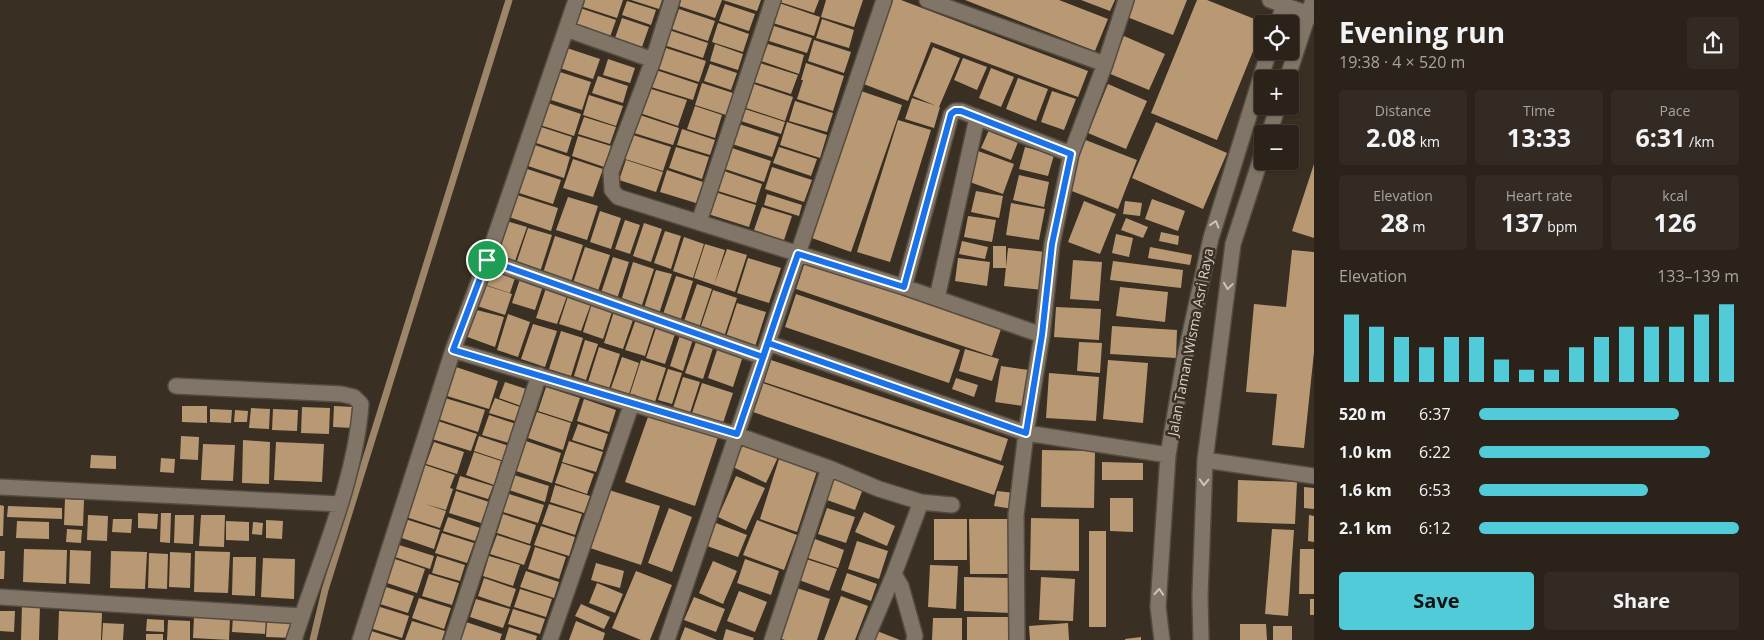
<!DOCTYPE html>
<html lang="en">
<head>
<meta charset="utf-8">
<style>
	body { margin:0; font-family:"Open Sans",sans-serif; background:#332b23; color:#f1f3f6; height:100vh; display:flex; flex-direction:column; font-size:19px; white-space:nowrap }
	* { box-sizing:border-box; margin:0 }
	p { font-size:16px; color:#a6a4a2 }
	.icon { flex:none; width:28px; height:28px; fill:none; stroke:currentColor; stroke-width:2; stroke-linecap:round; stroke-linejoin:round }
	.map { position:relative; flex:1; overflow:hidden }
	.drawer { display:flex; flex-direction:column; background:#2b231a; width:450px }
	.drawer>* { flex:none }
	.fabs { position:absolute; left:1254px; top:15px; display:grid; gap:10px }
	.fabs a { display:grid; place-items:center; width:45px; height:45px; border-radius:5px; background:#2b231a; box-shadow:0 1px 4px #0004,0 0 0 1px #474039; font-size:25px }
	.pin { position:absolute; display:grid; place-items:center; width:42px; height:42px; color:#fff; margin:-21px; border:2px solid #fff; border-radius:50%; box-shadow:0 1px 5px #0007 }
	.round { display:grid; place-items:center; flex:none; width:52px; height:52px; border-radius:5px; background:#332b23 }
	.overview { display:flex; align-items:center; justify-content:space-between; height:85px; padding:0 25px }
	h1 { font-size:28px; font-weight:700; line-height:38px }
	.stats { display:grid; grid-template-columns:repeat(3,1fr); gap:8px; height:85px; padding:5px 25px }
	.stats div { display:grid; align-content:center; border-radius:5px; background:#332b23; text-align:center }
	.stats b { font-size:25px; font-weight:700 }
	.stats small { font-size:14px; font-weight:400 }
	.stats p { font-size:14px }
	.chart { height:140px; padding:10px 25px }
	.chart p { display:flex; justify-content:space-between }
	.chart svg { width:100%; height:90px; margin-top:5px; stroke:#52cbd9; stroke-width:6 }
	.action { display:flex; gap:10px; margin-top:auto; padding:10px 25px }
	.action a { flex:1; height:58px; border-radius:5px; background:#52cbd9; color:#111; font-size:20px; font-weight:700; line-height:58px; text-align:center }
	.action a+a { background:#332b23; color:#f1f3f6 }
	ul { padding:0 25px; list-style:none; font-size:16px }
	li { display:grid; grid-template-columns:80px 60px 1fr; align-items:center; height:38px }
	li i { height:12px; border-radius:6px; background:#52cbd9 }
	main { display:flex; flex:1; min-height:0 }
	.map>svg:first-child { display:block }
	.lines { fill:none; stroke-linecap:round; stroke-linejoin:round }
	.stream { stroke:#9c8569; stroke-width:7 }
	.building { fill:#b99973 }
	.minor-casing { stroke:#544c41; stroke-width:18 }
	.minor { stroke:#817567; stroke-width:15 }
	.oneway { stroke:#cdc5bd }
	.route-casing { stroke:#fff; stroke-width:10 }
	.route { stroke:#1a73e8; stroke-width:6 }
	.labels { text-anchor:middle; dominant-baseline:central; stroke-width:5; stroke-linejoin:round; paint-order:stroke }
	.street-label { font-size:14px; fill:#dad3cc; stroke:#392f22 }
</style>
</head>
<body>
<main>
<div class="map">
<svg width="1314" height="640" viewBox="0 0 1314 640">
	<rect width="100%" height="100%" fill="#392f22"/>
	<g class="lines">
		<path class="stream" d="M313,640L325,590L509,0"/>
	</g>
	<path class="building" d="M578,0H623L617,18L577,5Z
		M631,0H662L659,9Z
		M681,0H722L715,18L679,6Z
		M723,0H761L757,11Z
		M781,0H819L814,13L780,2Z
		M826,0H863L854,27L821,17Z
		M893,0H901L1088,71L1078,97L931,42L908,101L861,83Z
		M965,0H1059L1108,19L1095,51Z
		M1081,0H1115L1110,11Z
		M1134,0H1187L1173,35L1127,17Z
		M1197,0H1207L1262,22V29L1217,140L1151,113Z
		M627,1L656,10L651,25L622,15Z
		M779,3L820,17L814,36L773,23Z
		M725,4L755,14L749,31L719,21Z
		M577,7L616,20L610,37L571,25Z
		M679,9L715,21L708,41L672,29Z
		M622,18L649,27L642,47L615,38Z
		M822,19L854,30L849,48L816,38Z
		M718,23L749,34L743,52L712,42Z
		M774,26L812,38L807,53L769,41Z
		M669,30L708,43L703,58L664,45Z
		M1124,36L1165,54L1149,90L1108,73Z
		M814,40L851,52L844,73L808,61Z
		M715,44L743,54L738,70L710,61Z
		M768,44L804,55L799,74L761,61Z
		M663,47L706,61L699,82L656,68Z
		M933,47L960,58L939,107L913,96Z
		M567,48L600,59L593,79L560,68Z
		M963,58L987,67L977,90L954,80Z
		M608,59L635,68L630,83L603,75Z
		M760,63L798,75L791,94L754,82Z
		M806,63L844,76L833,111L797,99L803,80H801Z
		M710,64L737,73L731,90L704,81Z
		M991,68L1014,77L1001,107L979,98Z
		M554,70L591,82L582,110L545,98Z
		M656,70L698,84L693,100L651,87Z
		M598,76L628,86L623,103L592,93Z
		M1018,78L1048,89L1036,121L1006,109Z
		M702,83L733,93L726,115L695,105Z
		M754,84L793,97L785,121L746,108Z
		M1108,84L1147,101L1126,149L1088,133Z
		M648,88L687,100L678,126L640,113Z
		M861,91L902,105L851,252L809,237Z
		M1052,91L1076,99L1064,130L1041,122Z
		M589,95L623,106L616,126L583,115Z
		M912,98L940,107L934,128L905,119Z
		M795,101L833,113L827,132L789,121Z
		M545,102L581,114L574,136L537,124Z
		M695,106L722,115L715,138L687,129Z
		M745,109L785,122L781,134L741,121Z
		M640,115L679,128L673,145L634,133Z
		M584,117L616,127L610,144L578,134Z
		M898,120L931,130L890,262L857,252Z
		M787,122L827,135L820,158L780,145Z
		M1156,122L1227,153L1203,209L1132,178Z
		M739,124L779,137L772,157L732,144Z
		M538,126L572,137L567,153L533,142Z
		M682,129L715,140L710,155L677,145Z
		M989,130L1018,142L1011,160L981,148Z
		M633,135L671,147L663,171L625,159Z
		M578,136L611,146L604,167L572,156Z
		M1083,139L1137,160L1118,209L1064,188Z
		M532,144L570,157L564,178L525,165Z
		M676,147L709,157L702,179L669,168Z
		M779,147L817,159L811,176L773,163Z
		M1025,147L1054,155L1048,176L1019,169Z
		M732,148L771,161L764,182L725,169Z
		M978,151L1014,164L1003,194L967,181Z
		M573,159L603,169L593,197L563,188Z
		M626,160L663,172L656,192L619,180Z
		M1314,164V238L1292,231Z
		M772,167L812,180L804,202L765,189Z
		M524,168L561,180L553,204L516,192Z
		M667,170L703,182L696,203L660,192Z
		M724,171L762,184L756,203L718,191Z
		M1019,175L1049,182L1044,207L1013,200Z
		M976,191L1003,196L999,218L971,212Z
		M715,192L756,205L749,227L708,214Z
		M767,194L802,205L799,216L764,205Z
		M517,195L558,208L551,231L509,217Z
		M568,197L598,206L587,240L556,230Z
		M1152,199L1185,211L1178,231L1145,219Z
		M1084,201L1116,214L1100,254L1068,242Z
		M1125,201L1142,203L1140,216L1123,214Z
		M1011,203L1045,209L1039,240L1006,235Z
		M762,207L792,216L784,240L754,230Z
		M600,211L621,218L611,249L590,242Z
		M968,216L996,220L992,242L964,237Z
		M1126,218L1148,227L1143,238L1121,230Z
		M503,220L527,227L514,264L491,256Z
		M625,220L640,225L630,254L615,249Z
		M644,223L662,229L651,262L633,256Z
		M528,228L552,235L539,275L515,267Z
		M665,231L681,236L671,269L654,263Z
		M1161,232L1179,236L1178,245L1159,241Z
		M1116,234L1133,238L1129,257L1112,253Z
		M555,236L583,245L570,285L542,276Z
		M684,237L704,244L693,278L673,271Z
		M962,241L988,247L985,259L959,254Z
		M705,244L725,250L714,285L694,278Z
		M993,246H1006V268H993Z
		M585,247L610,255L597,294L572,286Z
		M1150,247L1192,255L1190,265L1148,258Z
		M1008,248L1046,252L1043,290L1004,286Z
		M727,249L747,255L735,292L714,285Z
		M1292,250L1314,252V352L1304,448L1272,445L1277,394L1246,392L1254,304L1286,307Z
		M613,257L629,262L617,299L601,293Z
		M748,258L781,268L769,303L737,293Z
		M958,258L990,262L987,286L955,281Z
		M1073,260L1102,262L1099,301L1070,299Z
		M1113,261L1183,270L1181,288L1110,280Z
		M633,262L654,269L641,308L621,301Z
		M805,262L1001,329L992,356L796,289Z
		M490,263L517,272L510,293L483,284Z
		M656,270L672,274L659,314L644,308Z
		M521,276L544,283L535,310L512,303Z
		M676,276L693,281L680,322L662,317Z
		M481,284L512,294L505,315L474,305Z
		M697,284L712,289L699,328L683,324Z
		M547,285L568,293L557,324L536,318Z
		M1120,287L1168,292L1165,322L1116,316Z
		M713,290L737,298L724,337L700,329Z
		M569,293L592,301L581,331L559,324Z
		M796,294L960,350L949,383L785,327Z
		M593,300L614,306L603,339L583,332Z
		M737,303L766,312L755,347L726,337Z
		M1056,307L1101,309L1099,340L1054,337Z
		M615,308L635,314L623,349L604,343Z
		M473,309L504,317L495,347L462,335Z
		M508,314L530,322L518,357L497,350Z
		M637,316L656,322L645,356L625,350Z
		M533,324L557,331L545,367L521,359Z
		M657,325L676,331L665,364L646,358Z
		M1112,326L1177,330L1176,358L1110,354Z
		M561,331L583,338L571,376L549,369Z
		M680,335L693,339L683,371L670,366Z
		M697,339L714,345L703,379L685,373Z
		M585,340L598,344L586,380L574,376Z
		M1079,342L1102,343L1100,373L1077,371Z
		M599,347L620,354L609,389L588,382Z
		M718,347L743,356L733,387L708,378Z
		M965,349L999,359L992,381L959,371Z
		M622,357L639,363L629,394L611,388Z
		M641,360L666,368L655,402L630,394Z
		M771,360L1008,439L1001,461L764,382Z
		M1108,360L1148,363L1143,423L1103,419Z
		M1001,366L1029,370L1023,406L995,402Z
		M456,367L498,381L489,409L447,396Z
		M668,369L682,373L672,404L658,400Z
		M1049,373L1099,377L1096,421L1046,418Z
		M683,377L700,382L690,413L673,408Z
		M956,378L978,385L974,397L952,389Z
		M757,381L1004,466L994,495L747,410Z
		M505,382L526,389L521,406L499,398Z
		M702,383L733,393L723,423L692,413Z
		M546,387L580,398L572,422L538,411Z
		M445,398L485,410L478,432L438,419Z
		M495,398L520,407L515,421L489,413Z
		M584,399L616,410L609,432L577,421Z
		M182,406H207V423L182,422Z
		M334,406L354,407L353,428L333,427Z
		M302,407L330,408L329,434L301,433Z
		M251,408L270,409L269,429L249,428Z
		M210,409L232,410L231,423L210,422Z
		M273,409L298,410L297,431L272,430Z
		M235,410L248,411L247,422H234Z
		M537,412L571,423L563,450L528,438Z
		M649,414L718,437L695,506L625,482Z
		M489,415L516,424L509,443L482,435Z
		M438,421L477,434L471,451L432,439Z
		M578,424L608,434L603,450L572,440Z
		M181,436L199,437L198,460L180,459Z
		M479,436L509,446L504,461L474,451Z
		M243,440L270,442L269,484L242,483Z
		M745,440L779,455L766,483L733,467Z
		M526,441L561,453L552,483L516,471Z
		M569,441L603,452L596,472L562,462Z
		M276,442L324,444L322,482L274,480Z
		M434,442L464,452L457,474L426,464Z
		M203,444L235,445L233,481L201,480Z
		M1042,450L1095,451L1094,508L1041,507Z
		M474,452L501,461L494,485L466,475Z
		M91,455L116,456V469L90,468Z
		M161,458L175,459L174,473L160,472Z
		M779,459L817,471L797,532L760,519Z
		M1102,462L1143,463V480H1102Z
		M562,463L594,474L587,494L555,483Z
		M425,465L455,475L450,488L453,489L446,510L425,504L446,511L440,528L406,517L411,499L414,500Z
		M514,475L549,486L545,502L509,490Z
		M835,475L864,486L855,510L827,500Z
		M460,476L493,486L488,499L456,489Z
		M736,476L765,488L746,530L718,517Z
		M1238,480L1297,482L1295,524L1237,522Z
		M555,485L590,496L584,513L550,502Z
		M1304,487L1314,488V509L1304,508Z
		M609,490L660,506L641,565L590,548Z
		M456,491L489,502L481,523L449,513Z
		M997,491L1015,493L1013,509L994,506Z
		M509,494L544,505L538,523L503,512Z
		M1110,498H1133V532L1110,531Z
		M65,499L84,500L83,526L64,525Z
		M549,504L582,514L575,535L542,524Z
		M0,505L4,506L3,536H0Z
		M8,506L62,508V519L7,517Z
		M669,508L692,517L672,572L648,563Z
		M827,508L855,517L846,543L818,534Z
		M864,512L895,526L887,546L855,532Z
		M138,513L158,514L157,529L138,528Z
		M161,513H171L170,543L160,542Z
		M503,514L536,525L530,544L497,533Z
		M88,515L108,516L107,541L87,540Z
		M175,515H194L193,544L174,543Z
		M201,515H225L224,547L199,546Z
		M1309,515L1314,516V542L1308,541Z
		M448,517L480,528L475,541L443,531Z
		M1031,518L1079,519V571L1030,570Z
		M113,519H132L131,533L112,532Z
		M405,519L440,530L434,549L399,537Z
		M934,519H967V560H934Z
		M969,519H1011V574H970Z
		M266,520L283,521L282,539L266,538Z
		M757,520L797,535L784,570L743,555Z
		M17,521L49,522V539L16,538Z
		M226,521L249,522V541L226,540Z
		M253,522L263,523L262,535L252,534Z
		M716,523L747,535L738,557L707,546Z
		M541,526L575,537L569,556L534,545Z
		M67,529L82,530L81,543L66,542Z
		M1272,529L1294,530L1288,616L1265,614Z
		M1089,531H1106V627H1089Z
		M442,533L474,543L467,563L435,553Z
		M497,535L531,546L524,565L490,554Z
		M815,539L844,550L838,568L808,558Z
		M857,541L888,551L879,579L848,569Z
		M396,544L434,556L430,569L392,556Z
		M535,547L566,557L559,579L528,569Z
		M24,549L67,550L66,584L23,582Z
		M1300,549H1314V594H1299Z
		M70,550L91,551L90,584L69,583Z
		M0,551H5L4,579H0Z
		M111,551L147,552L145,589L110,588Z
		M195,551L230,552L228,593L194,592Z
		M170,552L191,553L190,588L169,587Z
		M149,553L168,554L167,589L148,588Z
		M437,556L465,565L460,581L432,573Z
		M489,556L520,565L513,586L483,576Z
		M233,557H256L255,596L232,595Z
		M263,558L295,559L294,599L261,597Z
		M392,558L425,569L417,593L384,582Z
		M745,559L779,571L771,595L737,583Z
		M806,559L837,569L829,591L799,580Z
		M713,561L737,571L723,604L699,593Z
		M596,563L624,571L620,588L591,580Z
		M930,565L958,566L956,609L928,607Z
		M526,571L559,582L554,598L520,587Z
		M636,571L672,585L650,640H641L612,628Z
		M847,573L877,584L871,601L841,590Z
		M429,574L459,583L452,605L422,596Z
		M964,577L1012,578L1011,613L964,611Z
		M1041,577L1075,579L1073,621L1039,620Z
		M484,578L516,589L510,607L478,596Z
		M597,583L623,594L615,613L589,603Z
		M383,586L414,596L408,613L377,603Z
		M797,588L830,599L817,640H785L779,638Z
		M520,589L552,599L546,617L514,607Z
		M739,591L767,602L755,632L727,621Z
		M841,596L868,606L855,640H824Z
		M694,597L725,609L716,632L684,620Z
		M419,598L451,608L444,629L412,618Z
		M476,599L510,609L503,628L470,617Z
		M1310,599H1314V615H1310Z
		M22,604L40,605L39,640H21Z
		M581,604L610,617L604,629L575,616Z
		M377,606L409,616L402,638L370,628Z
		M513,609L545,619L540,634L508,624Z
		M0,611H15L14,632L0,631Z
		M59,611L102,613L101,640H58Z
		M233,615L266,617L265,634L232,632Z
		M194,617L230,619L229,640L193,638Z
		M967,617H1008V640H967Z
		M933,618H962V640H932Z
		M147,619L164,620V632L146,631Z
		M168,620L190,621V640H167Z
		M267,621L294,622L293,638L266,637Z
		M412,621L445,631L442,640H405Z
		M576,621L605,633L603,640H569Z
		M466,622L502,634L500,640H460Z
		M103,623L124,624L123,640H102Z
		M1068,623L1069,640H1030L1029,626Z
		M1240,624H1266L1267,640H1240Z
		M1273,626H1292V640H1273Z
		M509,627L537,636L536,640H505Z
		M685,627L717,640H680Z
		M726,629L754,638L753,640H723Z
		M872,629L900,640H867Z
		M368,630L400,640H365Z
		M146,634H163V640H146Z
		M1141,637V640H1125V639Z"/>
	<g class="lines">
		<g class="minor-casing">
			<path id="minor" d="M672,0L653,60L611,172L612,190L618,197L904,287L1042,335
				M927,0L1105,64
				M1270,0L1314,16
				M1278,24L1285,0
				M566,29L653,60
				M1287,79L1313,0
				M1269,134L1278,106
				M699,222L773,0
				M487,260L763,357
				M904,287L951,115L955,111H961L1071,154
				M937,298L977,118
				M768,343L1026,433L1168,455
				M453,350L737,435L829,468L879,489L921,502L952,505
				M176,386L341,394L354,397L361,404C355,484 318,564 294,640
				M1205,460L1314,476
				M0,487L340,504
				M894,574L901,586L915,636L914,640
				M0,597L302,616
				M360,640L453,350L487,260L576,0
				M452,640L539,375
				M550,640L632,403
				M667,640L884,0
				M772,640L829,468
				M866,640L894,574L921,502
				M1017,640L1016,515L1026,433L1042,335L1052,244L1071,154L1105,64L1126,0
				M1162,640L1158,607L1168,455L1184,361L1211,238L1269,51
				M1201,640L1200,596L1205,460L1218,361L1233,244L1262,155"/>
		</g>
		<use href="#minor" class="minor"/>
	</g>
	<defs><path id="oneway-chevron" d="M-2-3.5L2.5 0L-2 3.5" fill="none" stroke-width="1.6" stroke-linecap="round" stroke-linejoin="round" transform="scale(1.25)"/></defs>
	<g class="oneway">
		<use href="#oneway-chevron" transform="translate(1215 224) rotate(-73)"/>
		<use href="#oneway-chevron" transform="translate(1228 286) rotate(98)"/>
		<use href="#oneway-chevron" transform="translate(1204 482) rotate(92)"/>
		<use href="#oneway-chevron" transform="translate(1159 592) rotate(-86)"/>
	</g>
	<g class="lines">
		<g class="route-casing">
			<path id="route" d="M487,260L453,350L737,434L768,343L1026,433L1042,335L1052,244L1071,154L961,111H955L951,114L904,287L798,254C786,288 774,323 763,357L487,260"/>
		</g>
		<use href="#route" class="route"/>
	</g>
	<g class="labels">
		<g class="street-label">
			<text transform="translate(1190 342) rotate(-79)">Jalan Taman Wisma Asri Raya</text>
		</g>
	</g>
</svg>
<div class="fabs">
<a><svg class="icon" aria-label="locate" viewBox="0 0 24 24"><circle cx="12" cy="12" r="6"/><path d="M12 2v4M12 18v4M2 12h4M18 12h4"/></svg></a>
<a>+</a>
<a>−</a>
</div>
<div class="pin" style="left:487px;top:260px;background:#1e9e55"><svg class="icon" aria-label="arrive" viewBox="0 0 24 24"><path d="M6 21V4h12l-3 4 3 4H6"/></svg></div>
</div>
<section class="drawer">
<div class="overview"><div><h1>Evening run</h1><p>19:38 · 4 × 520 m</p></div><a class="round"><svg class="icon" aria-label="share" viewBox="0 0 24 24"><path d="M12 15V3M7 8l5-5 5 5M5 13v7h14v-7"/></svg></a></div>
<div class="stats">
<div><p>Distance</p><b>2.08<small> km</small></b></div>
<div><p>Time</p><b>13:33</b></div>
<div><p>Pace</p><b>6:31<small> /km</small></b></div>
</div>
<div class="stats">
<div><p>Elevation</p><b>28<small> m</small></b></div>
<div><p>Heart rate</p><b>137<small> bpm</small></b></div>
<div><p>kcal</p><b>126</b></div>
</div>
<div class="chart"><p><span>Elevation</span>133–139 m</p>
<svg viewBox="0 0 160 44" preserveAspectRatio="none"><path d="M5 44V11M15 44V17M25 44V22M35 44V27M45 44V22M55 44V22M65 44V33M75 44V38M85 44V38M95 44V27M105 44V22M115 44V17M125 44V17M135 44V17M145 44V11M155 44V6"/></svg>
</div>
<ul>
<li><b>520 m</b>6:37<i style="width:77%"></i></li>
<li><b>1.0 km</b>6:22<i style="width:89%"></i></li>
<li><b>1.6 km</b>6:53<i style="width:65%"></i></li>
<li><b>2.1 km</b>6:12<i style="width:100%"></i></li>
</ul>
<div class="action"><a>Save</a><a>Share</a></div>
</section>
</main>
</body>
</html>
